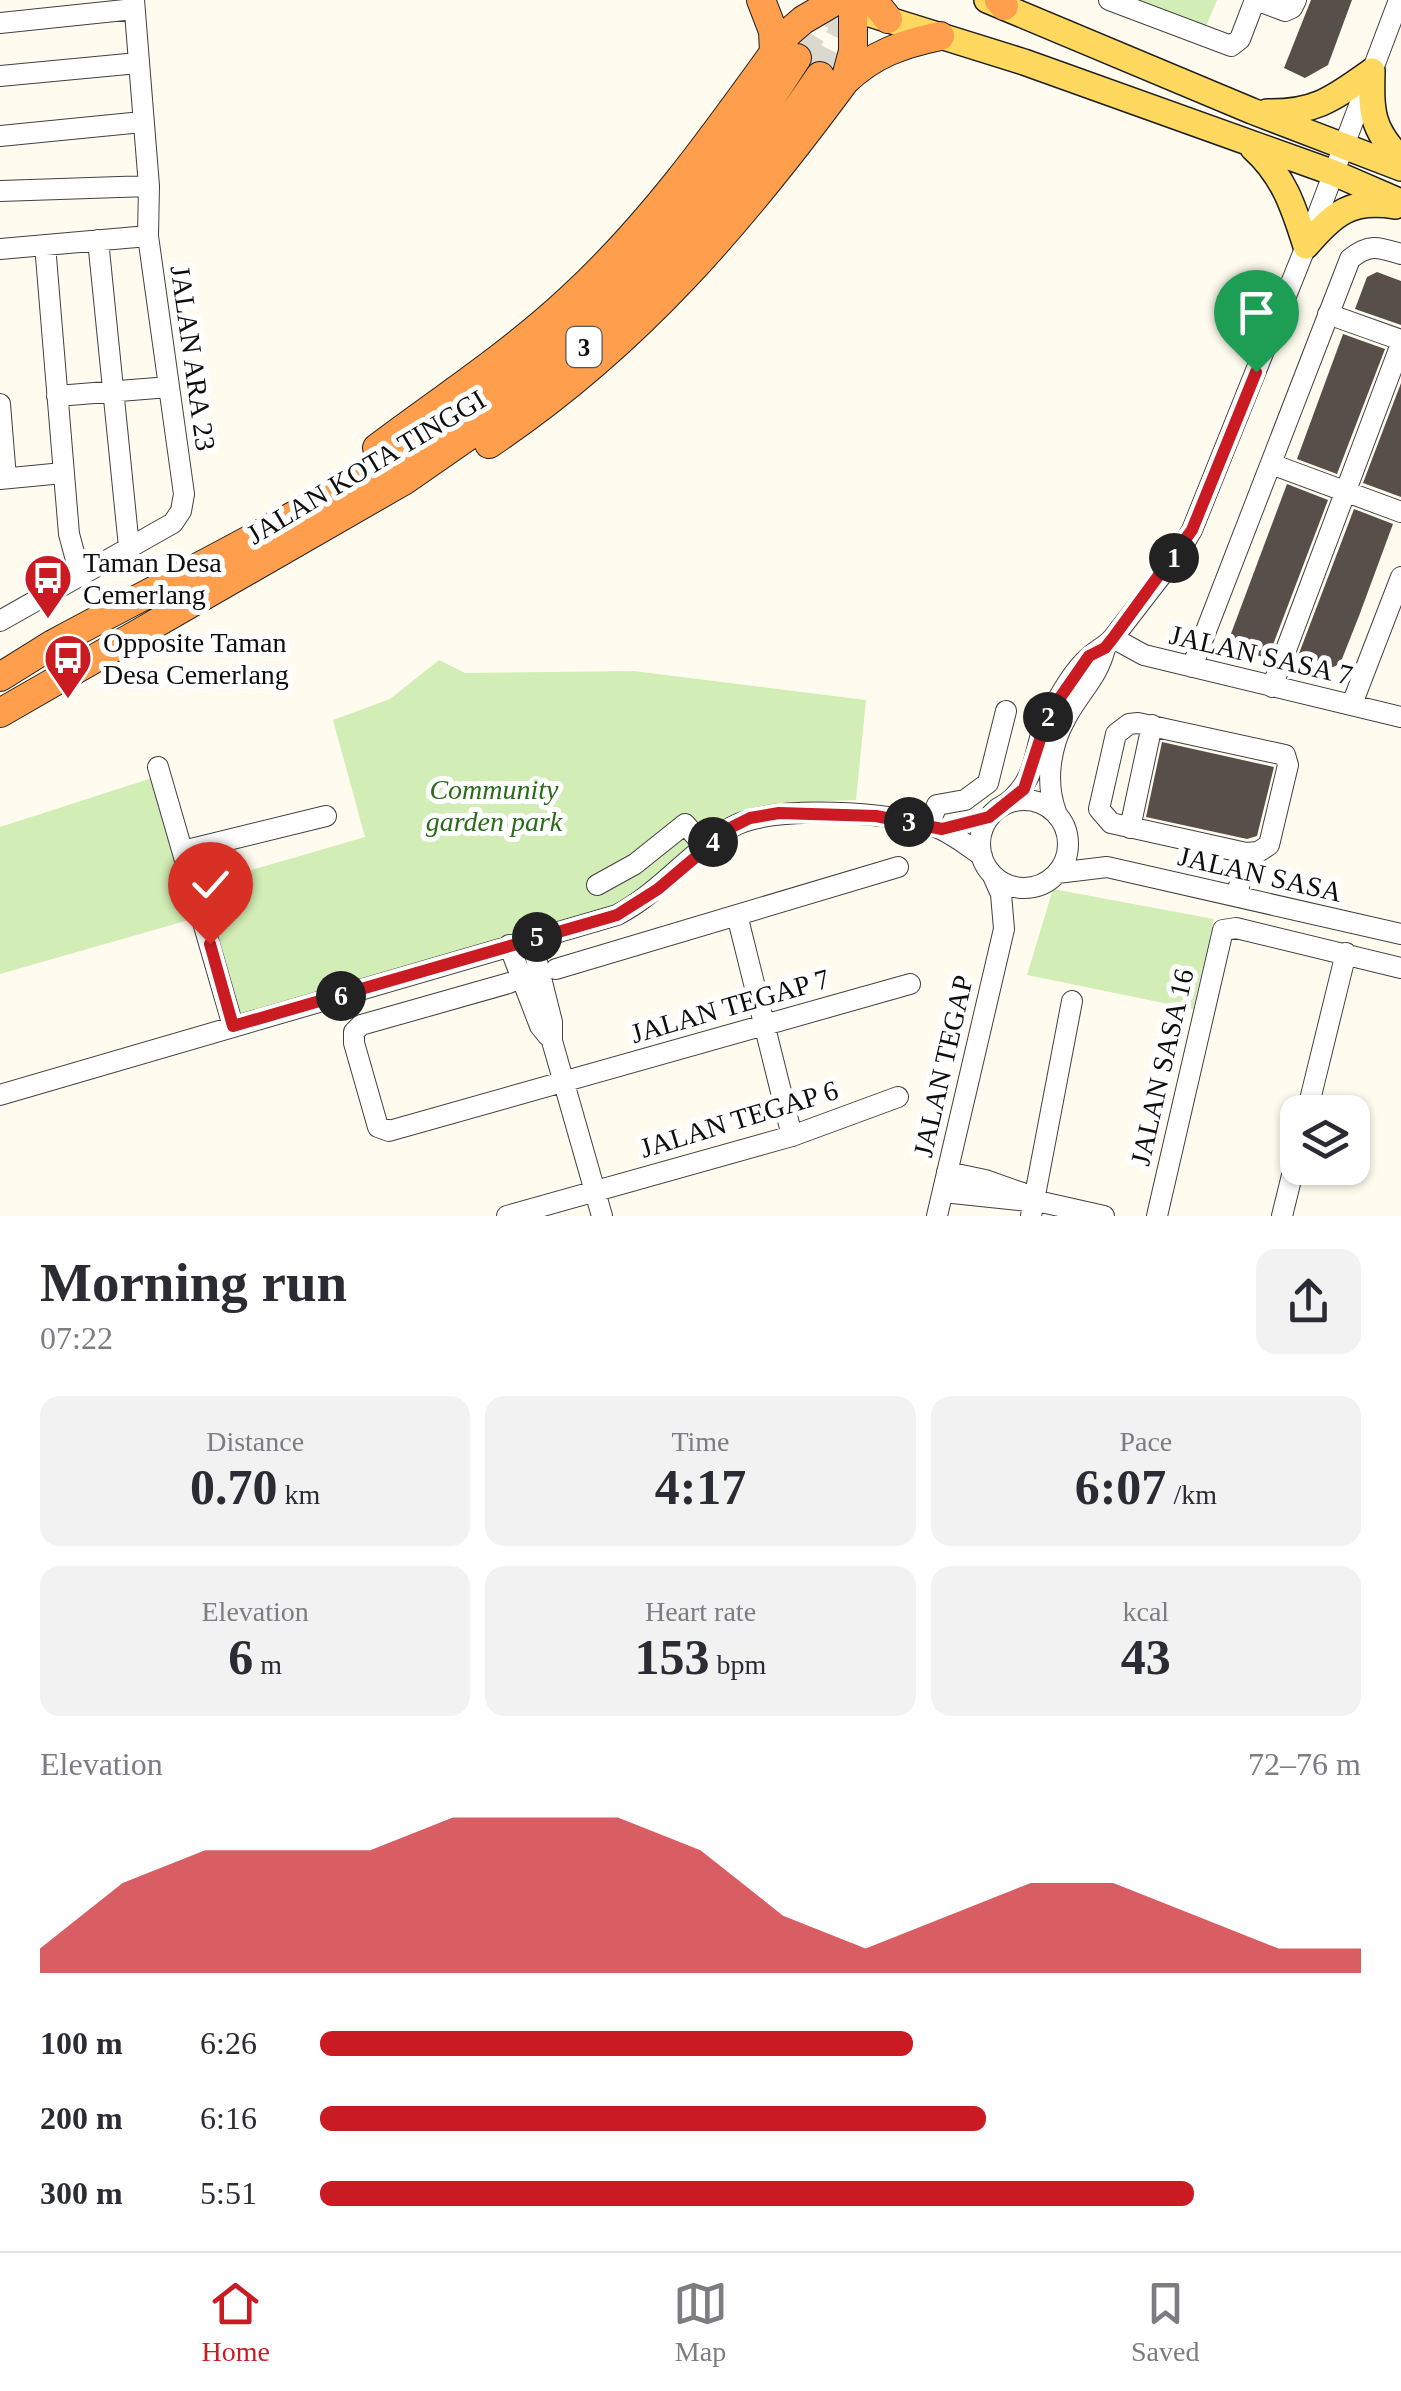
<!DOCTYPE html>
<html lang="en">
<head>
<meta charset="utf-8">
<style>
	body { margin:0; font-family:"Times New Roman",serif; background:#f2f2f3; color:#2b2b33; height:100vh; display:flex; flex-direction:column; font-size:38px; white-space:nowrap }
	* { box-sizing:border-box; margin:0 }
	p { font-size:32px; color:#7c7c81 }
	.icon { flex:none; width:55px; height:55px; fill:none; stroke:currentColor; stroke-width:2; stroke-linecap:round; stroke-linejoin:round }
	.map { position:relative; height:1216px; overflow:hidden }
	.panel { display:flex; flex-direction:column; background:#fff; flex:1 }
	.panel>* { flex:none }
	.fabs { position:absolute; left:1280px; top:1095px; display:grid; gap:20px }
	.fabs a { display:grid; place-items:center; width:90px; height:90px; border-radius:20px; background:#fff; box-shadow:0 2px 8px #0004; font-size:50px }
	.pin { position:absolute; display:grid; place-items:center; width:85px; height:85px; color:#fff; margin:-102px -42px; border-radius:50% 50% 50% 0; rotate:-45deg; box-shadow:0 0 10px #0007 }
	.pin .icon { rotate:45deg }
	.km { position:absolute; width:50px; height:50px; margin:-25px; border-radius:50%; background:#222; color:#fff; font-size:28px; line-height:50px; text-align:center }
	.round { display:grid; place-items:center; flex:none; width:105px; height:105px; border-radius:20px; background:#f2f2f3 }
	.head { display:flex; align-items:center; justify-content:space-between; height:170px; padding:0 40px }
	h1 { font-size:55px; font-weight:600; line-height:75px }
	.metrics { display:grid; grid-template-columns:repeat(3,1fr); gap:15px; height:170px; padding:10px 40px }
	.metrics div { display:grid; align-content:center; border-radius:20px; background:#f2f2f3; text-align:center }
	.metrics b { font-size:50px; font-weight:600 }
	.metrics small { font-size:28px; font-weight:400 }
	.metrics p { font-size:28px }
	.chart { height:280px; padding:20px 40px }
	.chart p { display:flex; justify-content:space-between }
	.chart svg { width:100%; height:180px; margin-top:10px; fill:#ca1b23; opacity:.7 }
	ul { padding:0 40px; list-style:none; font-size:32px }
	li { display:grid; grid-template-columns:160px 120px 1fr; align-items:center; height:75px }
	li i { height:25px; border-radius:12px; background:#ca1b23 }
	.tabs { display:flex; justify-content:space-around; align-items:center; height:140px; border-top:2px solid #e1e1e2; background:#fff; font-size:28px; color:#7c7c81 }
	.tabs a { display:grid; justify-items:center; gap:5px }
	.tabs .active { color:#ca1b23 }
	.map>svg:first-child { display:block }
	.green { fill:#d2edb5 }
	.building { fill:#584f4a }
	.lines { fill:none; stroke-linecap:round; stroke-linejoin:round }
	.highway-tunnel { stroke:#dbd8cd; stroke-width:28; stroke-dasharray:28 14; stroke-linecap:butt }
	.minor-casing { stroke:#414141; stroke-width:22 }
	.major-casing { stroke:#1f1f1f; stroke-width:28 }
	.highway-casing { stroke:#1f1f1f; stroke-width:30 }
	.minor { stroke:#fff; stroke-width:20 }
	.major { stroke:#ffd85f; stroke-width:25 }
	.highway { stroke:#ff9f4d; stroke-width:28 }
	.route-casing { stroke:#fff; stroke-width:20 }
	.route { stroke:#ca1b23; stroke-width:12 }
	.labels { text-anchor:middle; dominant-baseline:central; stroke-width:10; stroke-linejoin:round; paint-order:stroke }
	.shield { fill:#fff; stroke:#565656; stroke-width:2.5 }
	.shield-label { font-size:25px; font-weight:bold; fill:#0e0e0e }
	.street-label { font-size:28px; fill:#0e0e0e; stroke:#fff }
	.poi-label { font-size:28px; fill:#0e0e0e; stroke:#fff; text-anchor:start }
	.park-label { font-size:28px; font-style:italic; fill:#2a6c19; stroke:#fff }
</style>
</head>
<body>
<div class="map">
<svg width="1401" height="1216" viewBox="0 0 1401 1216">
	<rect width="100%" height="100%" fill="#fffcef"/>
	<path class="green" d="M1124,0H1217L1204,31Z
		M439,660L465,673L634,671L866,700L856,800L782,803L748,810L723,825L634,896L596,913L239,1018L200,885L365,837L333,720L390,699Z
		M152,778L196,918L0,974V827Z
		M1053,889L1214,919L1193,1009L1027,975Z"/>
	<path class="building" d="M1311,0H1352L1328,65L1305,78L1284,68Z
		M1377,272L1401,281V325L1355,309L1367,277Z
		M1343,334L1385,349L1337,474L1297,459Z
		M1401,383V497L1363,483Z
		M1287,484L1328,500L1268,658L1235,650L1229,639Z
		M1354,509L1393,524L1359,616L1340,664L1326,670L1295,664Z
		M1162,742L1274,767L1257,836L1247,839L1146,817Z"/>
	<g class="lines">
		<path class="highway-tunnel" d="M797,58L833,0
			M820,76L855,6"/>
		<g class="minor-casing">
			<path id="minor" d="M1109,0L1231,46L1240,39L1255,0
				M1256,0L1285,11L1292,8L1296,0
				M0,23L134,9
				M0,76L138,63
				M0,136L142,122
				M0,191L149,186
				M98,240L129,547
				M45,245L69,534L80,575
				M0,249L148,236
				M1328,314L1401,340
				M57,396L169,387
				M0,404L6,478
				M1271,464L1401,512
				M0,479L63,473
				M0,621L173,523L181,511L184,494L148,236L149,186L134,0
				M1113,638L1144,655L1401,717
				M1192,667L1350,259C1369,243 1379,247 1401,254
				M1272,687L1401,344
				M1352,704L1401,577
				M1138,723L1285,755L1288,765L1269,845L1258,852L1246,853L1111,823L1099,809L1116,734L1129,724Z
				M158,767L233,1026
				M980 844a44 44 0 1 1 88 0a44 44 0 1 1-88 0Z
				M1007,803C1042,775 1031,745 1051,711C1061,694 1073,671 1088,658C1096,650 1105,647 1113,638L1178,554L1192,530L1306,246L1399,0
				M1056,812C1045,782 1050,746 1066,718C1079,693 1099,676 1105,648
				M929,825L937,805L965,800L988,783L1006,711
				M1130,828L1152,725
				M183,851L326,816
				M1057,873L1107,867L1401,934
				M597,885L635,864L685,824L706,848
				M1237,896L1246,853
				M737,915L792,1136
				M531,938L552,1022V1041L602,1216
				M509,945L540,1026L548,1036
				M556,969L898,867
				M509,983L361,1025L354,1032V1043L378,1127L389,1131L910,984
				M0,1095L617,915C661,892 691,851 732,827C771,804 894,812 936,827C953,834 967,845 982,856
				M1307,1112L1346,953
				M947,1172L985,1180L1022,1193
				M943,1192L1046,1203L1104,1216
				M507,1216L792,1136L898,1097
				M937,1216L1004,929L1001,894L993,876
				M1031,1216L1072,1001
				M1157,1216L1223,930L1236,928L1401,968
				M1282,1216L1298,1151"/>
		</g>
		<g class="major-casing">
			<path id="major" d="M987,0L1252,111L1401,168
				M870,14L1024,62L1334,173L1401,202
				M1372,71C1371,111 1371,129 1401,159
				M1267,112C1316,113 1334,98 1372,71
				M1253,148C1284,176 1294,208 1306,246
				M1306,246C1334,213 1351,199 1395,206"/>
		</g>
		<g class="highway-casing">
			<path id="highway" d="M761,0L773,31L774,53
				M873,0L888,19
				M999,0L1004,6
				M845,81L853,51V0
				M489,444C637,345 741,222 845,81C873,54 902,44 940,36
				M377,448C442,399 510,355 570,299C655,221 721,126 788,33L803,20L837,0
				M0,677L53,644C268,528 503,422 668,235C717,180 757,120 797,58
				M0,713L405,480L517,402L605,329L682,253L755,170L820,76"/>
		</g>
		<use href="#minor" class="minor"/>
		<use href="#major" class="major"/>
		<use href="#highway" class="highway"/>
	</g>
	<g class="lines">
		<g class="route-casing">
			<path id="route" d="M210,944L233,1026L617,915L658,889L730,828L750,818L779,813L876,816L942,829L989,817L1024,789L1048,715L1089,656L1105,648L1113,638L1192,530L1256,372"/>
		</g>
		<use href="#route" class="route"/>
	</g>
	<defs>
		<g id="bus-pin" transform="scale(2.5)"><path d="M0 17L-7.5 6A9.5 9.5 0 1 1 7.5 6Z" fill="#ca1b23" stroke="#fff"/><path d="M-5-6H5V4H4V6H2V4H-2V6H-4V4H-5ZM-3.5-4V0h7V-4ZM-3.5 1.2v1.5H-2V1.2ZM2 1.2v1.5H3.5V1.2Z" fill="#fff"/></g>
	</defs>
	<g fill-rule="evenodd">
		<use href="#bus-pin" x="48" y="578"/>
		<use href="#bus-pin" x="68" y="658"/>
	</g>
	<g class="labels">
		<rect class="shield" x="566.5" y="327" width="35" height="40" rx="8"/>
		<g class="shield-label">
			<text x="584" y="347">3</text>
		</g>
		<g class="street-label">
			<text transform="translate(193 358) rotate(82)">JALAN ARA 23</text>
			<text transform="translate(366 467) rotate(-31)">JALAN KOTA TINGGI</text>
			<text transform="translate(1261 655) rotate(13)">JALAN SASA 7</text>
			<text transform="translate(1260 874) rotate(13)">JALAN SASA</text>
			<text transform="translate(730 1006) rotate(-16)">JALAN TEGAP 7</text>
			<text transform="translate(943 1066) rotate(-77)">JALAN TEGAP</text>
			<text transform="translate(1162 1067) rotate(-77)">JALAN SASA 16</text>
			<text transform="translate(739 1119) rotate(-17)">JALAN TEGAP 6</text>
		</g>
		<g class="poi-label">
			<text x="83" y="562">Taman Desa<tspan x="83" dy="32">Cemerlang</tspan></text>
			<text x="103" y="642">Opposite Taman<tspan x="103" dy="32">Desa Cemerlang</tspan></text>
		</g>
		<g class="park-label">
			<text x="494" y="789">Community<tspan x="494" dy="32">garden park</tspan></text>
		</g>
	</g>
</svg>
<div class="fabs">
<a><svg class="icon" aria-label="layers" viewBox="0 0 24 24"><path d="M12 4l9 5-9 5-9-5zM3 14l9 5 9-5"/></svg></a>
</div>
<div class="pin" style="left:1256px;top:372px;background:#1e9e55"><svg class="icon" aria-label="arrive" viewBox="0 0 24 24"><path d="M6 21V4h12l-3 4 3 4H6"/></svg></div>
<div class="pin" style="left:210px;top:944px;background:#d93025"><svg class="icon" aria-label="check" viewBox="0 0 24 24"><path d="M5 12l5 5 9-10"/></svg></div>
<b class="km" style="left:1174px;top:558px">1</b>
<b class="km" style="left:1048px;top:717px">2</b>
<b class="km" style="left:909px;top:822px">3</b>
<b class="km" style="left:713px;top:842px">4</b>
<b class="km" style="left:537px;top:937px">5</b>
<b class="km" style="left:341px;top:996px">6</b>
</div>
<section class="panel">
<div class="head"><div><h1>Morning run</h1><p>07:22</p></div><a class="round"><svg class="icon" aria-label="share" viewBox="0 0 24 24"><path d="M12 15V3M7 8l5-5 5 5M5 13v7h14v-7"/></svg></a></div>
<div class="metrics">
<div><p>Distance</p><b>0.70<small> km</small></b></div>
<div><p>Time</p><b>4:17</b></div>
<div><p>Pace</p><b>6:07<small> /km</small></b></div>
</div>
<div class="metrics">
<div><p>Elevation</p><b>6<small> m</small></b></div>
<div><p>Heart rate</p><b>153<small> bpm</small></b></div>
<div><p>kcal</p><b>43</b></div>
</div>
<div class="chart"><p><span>Elevation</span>72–76 m</p>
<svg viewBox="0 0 160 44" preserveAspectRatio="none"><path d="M0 44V38L10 22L20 14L30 14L40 14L50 6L60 6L70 6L80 14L90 30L100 38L110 30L120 22L130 22L140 30L150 38L160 38V44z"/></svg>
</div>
<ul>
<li><b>100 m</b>6:26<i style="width:57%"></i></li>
<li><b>200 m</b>6:16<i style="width:64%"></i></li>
<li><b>300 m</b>5:51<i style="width:84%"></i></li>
</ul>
</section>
<nav class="tabs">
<a class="active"><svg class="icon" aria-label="home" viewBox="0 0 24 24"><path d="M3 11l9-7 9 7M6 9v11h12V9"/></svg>Home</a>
<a><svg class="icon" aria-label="map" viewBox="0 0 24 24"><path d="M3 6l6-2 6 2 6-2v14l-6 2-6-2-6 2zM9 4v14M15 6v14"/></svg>Map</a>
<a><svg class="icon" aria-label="saved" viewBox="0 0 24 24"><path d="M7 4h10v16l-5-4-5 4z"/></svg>Saved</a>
</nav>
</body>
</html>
